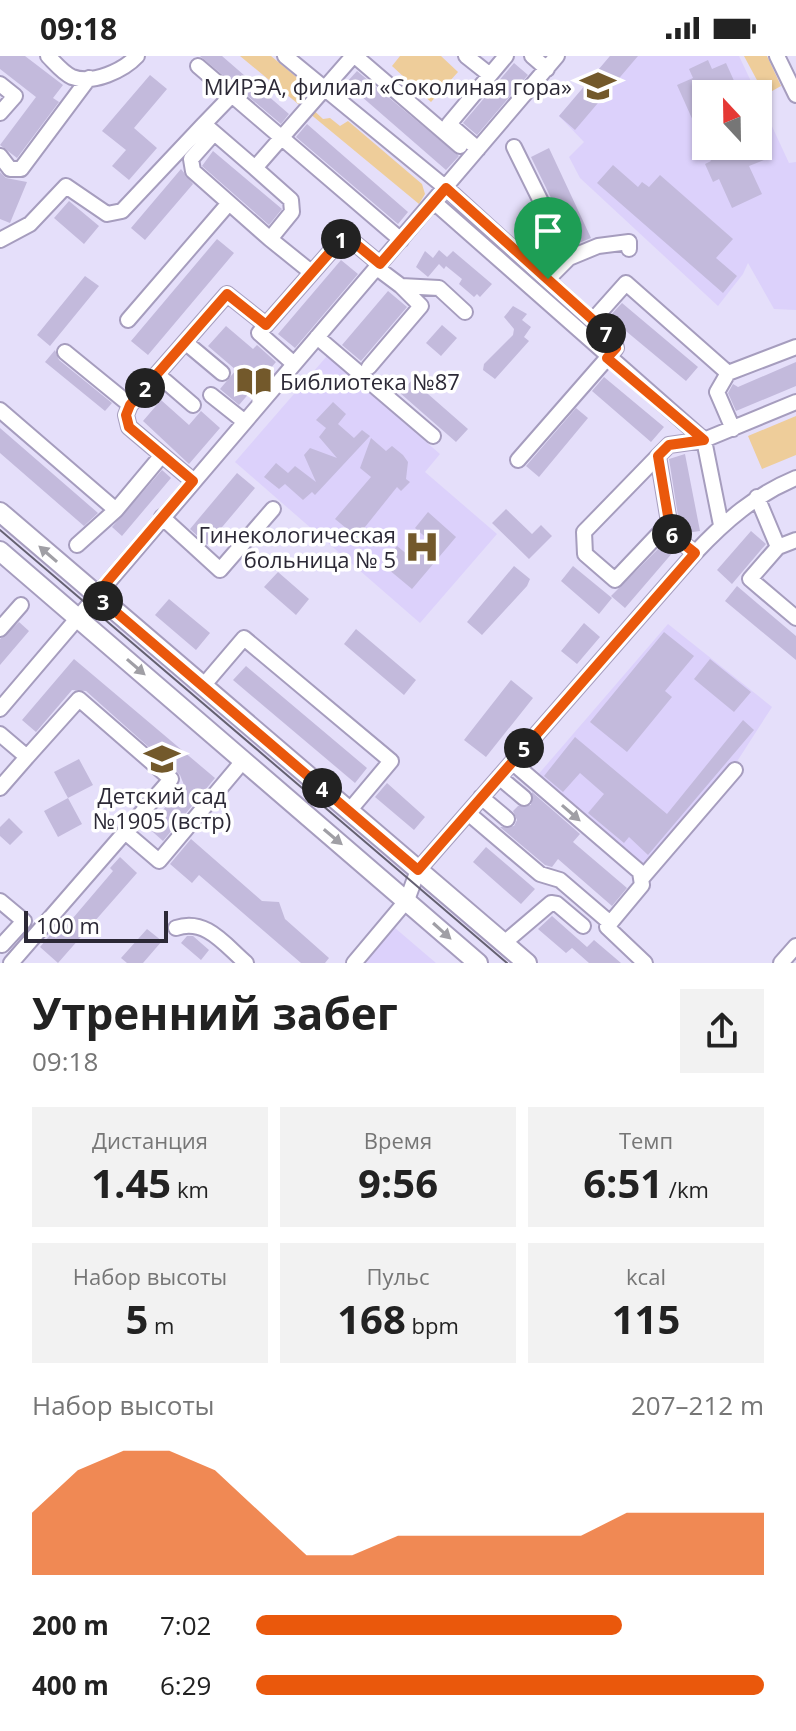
<!DOCTYPE html>
<html lang="ru">
<head>
<meta charset="utf-8">
<style>
	body { margin:0; font-family:"Open Sans",sans-serif; background:#f2f2f2; color:#222; height:100vh; display:flex; flex-direction:column; font-size:30px; white-space:nowrap }
	* { box-sizing:border-box; margin:0 }
	p { font-size:26px; color:#767676 }
	.icon { flex:none; width:44px; height:44px; fill:none; stroke:currentColor; stroke-width:2; stroke-linecap:round; stroke-linejoin:round }
	.map { position:relative; height:907px; overflow:hidden }
	.details { display:flex; flex-direction:column; background:#fff; flex:1 }
	.details>* { flex:none }
	.needle { width:52px; rotate:338deg }
	.controls { position:absolute; left:692px; top:24px; display:grid; gap:16px }
	.controls a { display:grid; place-items:center; width:80px; height:80px; border-radius:0px; background:#fff; box-shadow:0 2px 6px #0004; font-size:40px }
	.scale { position:absolute; left:24px; bottom:20px; width:144px; box-sizing:border-box; padding-left:8px; border:4px solid #2c2936; border-top:0; font-size:22px; line-height:28px; white-space:nowrap; color:#2c2936; -webkit-text-stroke:6px #fff; paint-order:stroke }
	.pin { position:absolute; display:grid; place-items:center; width:68px; height:68px; color:#fff; margin:-82px -34px; border-radius:50% 50% 50% 0; rotate:-45deg; box-shadow:0 0 8px #0007 }
	.pin .icon { rotate:45deg }
	.km { position:absolute; width:40px; height:40px; margin:-20px; border-radius:50%; background:#222; color:#fff; font-size:22px; line-height:40px; text-align:center }
	.round { display:grid; place-items:center; flex:none; width:84px; height:84px; border-radius:0px; background:#f2f2f2 }
	.overview { display:flex; align-items:center; justify-content:space-between; height:136px; padding:0 32px }
	h1 { font-size:44px; font-weight:700; line-height:60px }
	.stats { display:grid; grid-template-columns:repeat(3,1fr); gap:12px; height:136px; padding:8px 32px }
	.stats div { display:grid; align-content:center; border-radius:0px; background:#f2f2f2; text-align:center }
	.stats b { font-size:40px; font-weight:700 }
	.stats small { font-size:22px; font-weight:400 }
	.stats p { font-size:22px }
	.chart { height:224px; padding:16px 32px }
	.chart p { display:flex; justify-content:space-between }
	.chart svg { width:100%; height:144px; margin-top:8px; fill:#ea580c; opacity:.7 }
	ul { padding:0 32px; list-style:none; font-size:26px }
	li { display:grid; grid-template-columns:128px 96px 1fr; align-items:center; height:60px }
	li i { height:20px; border-radius:10px; background:#ea580c }
	.status { display:flex; justify-content:space-between; align-items:center; height:56px; padding:0 40px; background:#fff; direction:ltr }
	.status svg { height:22px; fill:currentColor }
	.map>svg:first-child { display:block }
	.built { fill:#dcd1fb }
	.green { fill:#eecd9a }
	.building { fill:#c3badc }
	.lines { fill:none; stroke-linecap:round; stroke-linejoin:round }
	.minor-casing { stroke:#a69dbe; stroke-width:18 }
	.major-casing { stroke:#a69dbe; stroke-width:22 }
	.minor { stroke:#fff; stroke-width:14 }
	.major { stroke:#fff; stroke-width:18 }
	.tram { stroke:#656172; stroke-width:2 }
	.oneway { fill:#a09fa5 }
	.route-casing { stroke:#fff; stroke-width:16 }
	.route { stroke:#ea580c; stroke-width:10 }
	.labels { text-anchor:middle; dominant-baseline:central; stroke-width:7; stroke-linejoin:round; paint-order:stroke }
	.poi-label { font-size:22px; fill:#2c2936; stroke:#fff; text-anchor:end }
</style>
</head>
<body>
<div class="status"><b>09:18</b><svg viewBox="0 0 49 12"><path d="M0 12V9h3v3zM5 12V6h3v6zM10 12V3h3v9zM15 12V0h3v12zM26 1h20v11H26zM47 4h2v5h-2z"/></svg></div>
<div class="map">
<svg width="796" height="907" viewBox="0 0 796 907">
	<rect width="100%" height="100%" fill="#e5dffa"/>
	<path class="built" d="M610,0H739L757,38H706V90H758V40L789,107L796,106V254L774,253L748,207L743,218L718,250L580,122L569,101L584,86L559,60Z
		M327,300L440,398L425,416L497,478L420,567L235,406Z
		M668,568L772,651L736,707L644,813L536,721Z
		M395,872L436,907H365Z"/>
	<path class="green" d="M240,0H271L317,38L307,48L323,63L330,62L340,70L348,65L422,128L425,138L419,148Z
		M400,0H441L458,16L431,46L392,10Z
		M744,0H767L781,30L765,39Z
		M796,360V399L762,413L748,380Z"/>
	<path class="building" d="M0,0H25L63,29L53,42L59,46L17,102L0,89L36,41L0,13Z
		M200,0H222L289,58L281,68Z
		M610,0H638L575,74L559,60Z
		M708,4L712,13L726,7L740,38H706V90H758L764,104L749,110L762,138L732,152L719,123L713,126L705,108L711,105L677,29L693,22L689,13Z
		M514,7L528,19L477,79L463,67Z
		M357,15L459,100L446,114L346,27Z
		M150,19L167,33L134,72L157,92L129,124L112,110L126,94L102,75Z
		M307,68L408,156L398,168L296,81Z
		M549,92L591,182L574,189L531,101Z
		M213,95L282,153L269,169L202,110Z
		M613,109L638,131L642,126L649,131L660,119L733,183L716,202L737,220L723,237L597,127Z
		M181,113L193,128L145,184L131,172Z
		M0,116L6,122L27,126L10,167L0,163Z
		M69,145L99,170L84,188L54,162Z
		M217,183L234,197L148,299L131,285Z
		M439,194L447,201L453,195L492,228L480,241L477,238L474,241L459,228L462,223L446,210L444,213L439,208L428,221L416,211L425,195L433,202Z
		M341,204L358,218L295,292L278,278Z
		M85,220L99,230L50,290L37,279Z
		M388,235L407,251L361,305L342,289Z
		M622,247L698,311L686,325L609,261Z
		M513,250L527,258L522,264L531,271L524,281L529,285L495,323L483,314L484,308L513,279L514,273L504,261Z
		M442,269L457,282L441,300L426,287Z
		M226,270L253,293L257,289L276,306L239,349L220,333L236,314L208,290Z
		M55,294L59,304L112,347L105,355L45,306Z
		M796,306V330L736,355L728,337L733,328L738,331Z
		M604,321L664,371L651,386L592,335Z
		M412,324L468,373L456,386L400,337Z
		M161,344L189,369L201,355L220,372L189,408L143,365Z
		M333,346L346,358L338,368L354,382L362,374L370,380L315,439L312,436L303,444L285,428L279,433L264,421L276,407L288,417L295,410L316,426L304,399L310,392L337,402L319,381L326,372L316,364Z
		M576,352L588,362L539,421L526,410Z
		M0,372L98,457L84,470L0,397Z
		M371,382L386,395L392,390L403,399L408,406L406,423L410,426L401,435L397,431L357,481L335,463L371,421L360,412Z
		M685,398L700,475L686,477L680,473L669,403Z
		M162,414L171,422L122,480L112,471Z
		M237,417L255,432L207,489L190,473Z
		M506,453L532,478L541,469L552,480L529,503L492,467Z
		M428,456L456,481L412,533L382,508L397,490L414,504L430,485L415,472Z
		M751,475L766,488L732,528L717,514Z
		M664,487L674,495L625,552L611,540Z
		M514,510L530,523L527,530L482,579L467,566Z
		M573,510L612,542L599,558L561,525Z
		M278,516L309,543L296,559L264,531Z
		M737,530L796,580V604L725,545Z
		M169,543L210,577L196,594L155,559Z
		M19,566L29,575L0,609V583Z
		M584,567L600,581L577,608L561,595Z
		M356,573L416,624L404,639L344,588Z
		M664,576L694,600L665,635L672,641L627,696L590,666Z
		M74,603L215,722L163,785L145,769L154,758L157,761L184,729L180,719L86,635L72,634L36,676L22,664Z
		M710,603L751,636L734,656L694,623Z
		M246,610L367,712L355,727L233,624Z
		M511,624L533,642L486,701L464,684Z
		M743,664L754,674L648,799L629,781L624,787L588,757L604,738L580,717L563,736L544,720L575,681L667,758Z
		M79,703L93,729L68,742L54,716Z
		M387,727L425,761L414,774L375,741Z
		M532,736L580,778L573,786L627,832L612,850L558,803L552,811L545,809L500,771L514,770L517,764L513,755L518,750L531,749Z
		M68,742L82,768L58,781L44,755Z
		M9,762L23,776L10,789L0,780V771Z
		M191,783L262,845L279,846L285,863L329,902L325,907H301L199,819L192,827L170,808Z
		M486,791L535,833L521,848L473,806Z
		M120,801L137,817L58,907L40,891L51,878L56,882L113,815L110,812Z
		M552,860L587,891L594,884L621,907H589L572,892L566,897L538,873Z
		M147,873L162,885L143,907H127L121,902Z
		M187,880H193L209,894L201,904L181,887Z"/>
	<g class="lines">
		<g class="minor-casing">
			<path id="minor" d="M48,0C55,7 63,17 72,21C93,29 124,14 137,0
				M285,0L446,132L614,285L616,292L518,404
				M355,0L460,90
				M466,0L490,19
				M532,0L547,13
				M777,0L796,39
				M198,10L401,184
				M0,28L15,40L0,57
				M232,39L204,68L255,112
				M214,77L191,103L193,115L270,183
				M514,91L569,202L548,223
				M478,93L449,68L506,0
				M0,100L10,113H21L89,22
				M434,146L704,384L721,469
				M0,184L30,168L66,130L107,158L122,155L204,68
				M569,202L598,190L629,186V193
				M377,212L401,230L439,232L465,256
				M311,216L270,183L292,156L291,144L255,112L353,0
				M128,264L229,147
				M593,264L626,227L728,317L717,336L733,373
				M317,281L433,380
				M185,286L222,317
				M65,296L130,349
				M294,308L259,277L345,179L380,208
				M369,311L421,250L401,230
				M728,317L796,291
				M157,318L193,349
				M211,339L245,366
				M0,354L116,454
				M658,400L584,476L585,498L615,524L669,467
				M193,425L129,371L126,359L130,349L227,238L266,269
				M757,441L778,491L750,523L796,562
				M162,461L220,514L273,453
				M77,489L116,454L162,399
				M778,491L796,484
				M695,497L671,478L658,400L669,389L704,384L796,346
				M0,573L21,549
				M203,630L244,582L391,705L349,755
				M0,653L557,0
				M0,678L27,701L0,732
				M27,701L79,643L171,723L125,776L159,805L243,705
				M512,706L640,816L642,829L607,871L645,907
				M499,721L524,742
				M481,741L507,763
				M468,757L540,818L560,824L609,866
				M643,821L735,714
				M0,845L24,865L2,889
				M176,872C206,862 224,888 246,907
				M504,887L551,847L557,848L583,870
				M11,907L125,776
				M354,907L407,844L418,814L695,497C725,465 755,439 796,422
				M781,907L796,890"/>
		</g>
		<g class="major-casing">
			<path id="major" d="M0,456L527,907
				M0,495L478,907"/>
		</g>
		<use href="#minor" class="minor"/>
		<use href="#major" class="major"/>
		<path class="tram" d="M0,474L507,907"/>
	</g>
	<defs><path id="oneway-solid" d="M-6-.8H1V-3.2L6.5 0L1 3.2V.8H-6Z" transform="scale(2)"/></defs>
	<g class="oneway">
		<use href="#oneway-solid" transform="translate(48 498) rotate(-139)"/>
		<use href="#oneway-solid" transform="translate(136 611) rotate(41)"/>
		<use href="#oneway-solid" transform="translate(571 757) rotate(41)"/>
		<use href="#oneway-solid" transform="translate(333 781) rotate(40)"/>
		<use href="#oneway-solid" transform="translate(442 875) rotate(42)"/>
	</g>
	<g class="lines">
		<g class="route-casing">
			<path id="route" d="M446,132L593,264L616,292L607,302L704,384L669,389L658,400L671,478L695,497L418,814L96,539L193,425L129,371L126,359L130,349L227,238L266,269L345,179L380,208Z"/>
		</g>
		<use href="#route" class="route"/>
	</g>
	<defs>
		<g id="university-bare" transform="scale(2.76)"><path d="M0-5L7-2L0 1L-7-2ZM-4 1L0 2.5L4 1V4Q0 6-4 4Z" fill="#73592b" stroke="#fff" stroke-width="2.5" paint-order="stroke"/></g>
		<g id="library-bare" transform="scale(2.76)"><path d="M-6-4Q-3-5.5-.7-3.5V5Q-3 3-6 4ZM6-4Q3-5.5 .7-3.5V5Q3 3 6 4Z" fill="#73592b" stroke="#fff" stroke-width="2.5" paint-order="stroke"/></g>
		<g id="hospital-bare" transform="scale(2.76)"><path d="M-5-5h3v3.5h4V-5h3V5h-3V1.5h-4V5h-3Z" fill="#73592b" stroke="#fff" stroke-width="2.5" paint-order="stroke"/></g>
		<g id="school-bare" transform="scale(2.76)"><path d="M0-5L7-2L0 1L-7-2ZM-4 1L0 2.5L4 1V4Q0 6-4 4Z" fill="#73592b" stroke="#fff" stroke-width="2.5" paint-order="stroke"/></g>
	</defs>
	<g fill-rule="evenodd">
		<use href="#university-bare" x="598" y="30"/>
		<use href="#library-bare" x="254" y="325"/>
		<use href="#hospital-bare" x="422" y="491"/>
		<use href="#school-bare" x="162" y="703"/>
	</g>
	<g class="labels">
		<g class="poi-label">
			<text x="572" y="30">МИРЭА, филиал «Соколиная гора»</text>
			<text x="280" y="325" text-anchor="start">Библиотека №87</text>
			<text x="396" y="478">Гинекологическая<tspan x="396" dy="25">больница № 5</tspan></text>
			<text x="162" y="739" text-anchor="middle">Детский сад<tspan x="162" dy="25">№1905 (встр)</tspan></text>
		</g>
	</g>
</svg>
<div class="controls">
<a><svg class="needle" viewBox="-14 -14 28 28"><path d="M0-13l5 13h-10z" fill="#e53935"/><path d="M0 13l5-13h-10z" fill="#767676"/></svg></a>
</div>
<div class="scale">100 m</div>
<div class="pin" style="left:548px;top:223px;background:#1e9e55"><svg class="icon" aria-label="arrive" viewBox="0 0 24 24"><path d="M6 21V4h12l-3 4 3 4H6"/></svg></div>
<b class="km" style="left:341px;top:183px">1</b>
<b class="km" style="left:145px;top:332px">2</b>
<b class="km" style="left:103px;top:545px">3</b>
<b class="km" style="left:322px;top:732px">4</b>
<b class="km" style="left:524px;top:692px">5</b>
<b class="km" style="left:672px;top:478px">6</b>
<b class="km" style="left:606px;top:277px">7</b>
</div>
<section class="details">
<div class="overview"><div><h1>Утренний забег</h1><p>09:18</p></div><a class="round"><svg class="icon" aria-label="share" viewBox="0 0 24 24"><path d="M12 15V3M7 8l5-5 5 5M5 13v7h14v-7"/></svg></a></div>
<div class="stats">
<div><p>Дистанция</p><b>1.45<small> km</small></b></div>
<div><p>Время</p><b>9:56</b></div>
<div><p>Темп</p><b>6:51<small> /km</small></b></div>
</div>
<div class="stats">
<div><p>Набор высоты</p><b>5<small> m</small></b></div>
<div><p>Пульс</p><b>168<small> bpm</small></b></div>
<div><p>kcal</p><b>115</b></div>
</div>
<div class="chart"><p><span>Набор высоты</span>207–212 m</p>
<svg viewBox="0 0 160 44" preserveAspectRatio="none"><path d="M0 44V25L10 12L20 6L30 6L40 12L50 25L60 38L70 38L80 32L90 32L100 32L110 32L120 32L130 25L140 25L150 25L160 25V44z"/></svg>
</div>
<ul>
<li><b>200 m</b>7:02<i style="width:72%"></i></li>
<li><b>400 m</b>6:29<i style="width:100%"></i></li>
</ul>
</section>
</body>
</html>
